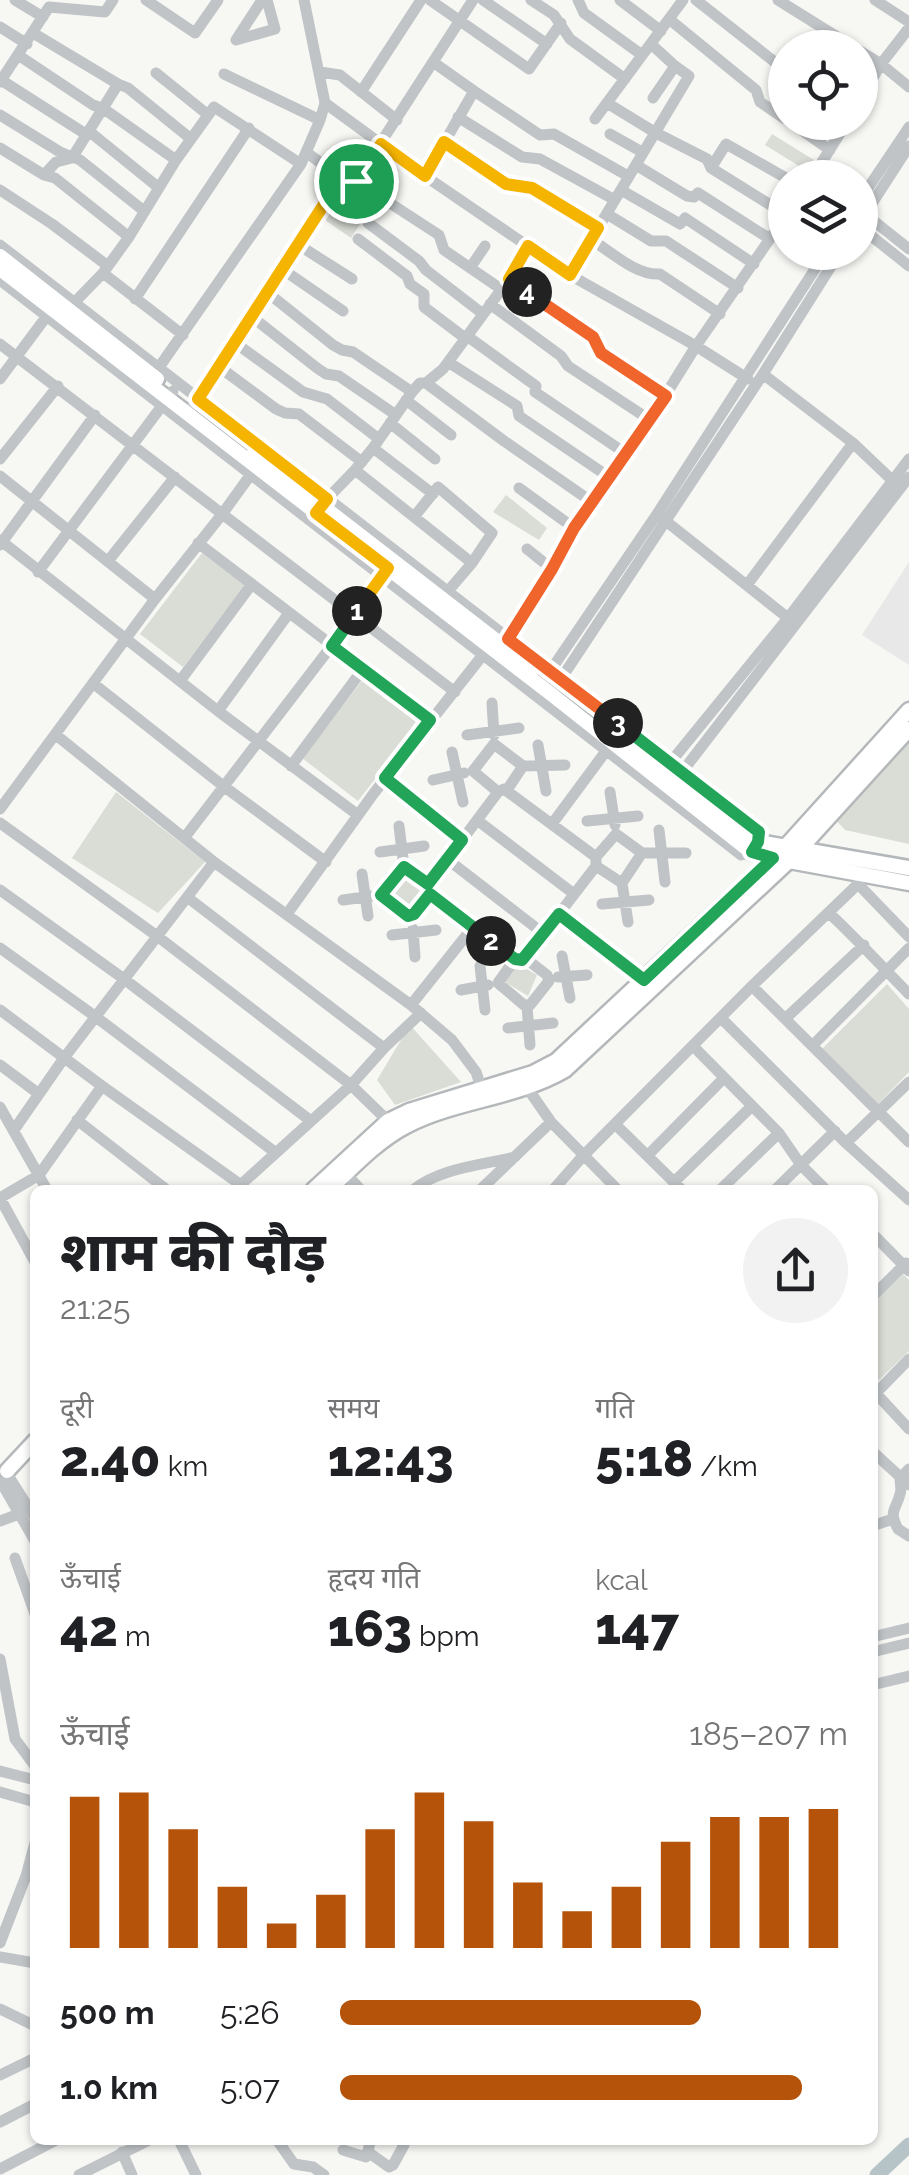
<!DOCTYPE html>
<html lang="hi">
<head>
<meta charset="utf-8">
<style>
	body { margin:0; font-family:Raleway,"Noto Sans Devanagari",sans-serif; background:#f2f2f2; color:#202124; height:100vh; display:flex; flex-direction:column; font-size:38px; white-space:nowrap }
	* { box-sizing:border-box; margin:0 }
	p { font-size:32px; color:#757577 }
	.icon { flex:none; width:55px; height:55px; fill:none; stroke:currentColor; stroke-width:2; stroke-linecap:round; stroke-linejoin:round }
	.map { position:relative; flex:1; overflow:hidden }
	.panel { position:absolute; left:30px; top:1185px; width:848px; height:960px; display:flex; flex-direction:column; background:#fff; border-radius:15px; box-shadow:0 2px 8px #0004 }
	.panel>* { flex:none }
	.controls { position:absolute; left:768px; top:30px; display:grid; gap:20px }
	.controls a { display:grid; place-items:center; width:110px; height:110px; border-radius:50%; background:#fff; box-shadow:0 2px 8px #0004; font-size:50px }
	.pin { position:absolute; display:grid; place-items:center; width:85px; height:85px; color:#fff; margin:-42px; border:5px solid #fff; border-radius:50%; box-shadow:0 2px 10px #0007 }
	.km { position:absolute; width:50px; height:50px; margin:-25px; border-radius:50%; background:#222; color:#fff; font-size:28px; line-height:50px; text-align:center }
	.round { display:grid; place-items:center; flex:none; width:105px; height:105px; border-radius:52px; background:#f2f2f2 }
	.headline { display:flex; align-items:center; justify-content:space-between; height:170px; padding:0 30px }
	h1 { font-size:55px; font-weight:800; line-height:75px }
	.stats { display:grid; grid-template-columns:repeat(3,1fr); gap:15px; height:170px; padding:10px 30px }
	.stats div { display:grid; align-content:center }
	.stats b { font-size:50px; font-weight:800 }
	.stats small { font-size:28px; font-weight:400 }
	.stats p { font-size:28px }
	.chart { height:280px; padding:20px 30px }
	.chart p { display:flex; justify-content:space-between }
	.chart svg { width:100%; height:180px; margin-top:10px; stroke:#b45309; stroke-width:6 }
	ul { padding:0 30px; list-style:none; font-size:32px }
	li { display:grid; grid-template-columns:160px 120px 1fr; align-items:center; height:75px }
	li i { height:25px; border-radius:12px; background:#b45309 }
	.map>svg:first-child { display:block }
	.built { fill:#e7e8e7 }
	.green { fill:#d9ddd5 }
	.lines { fill:none; stroke-linecap:round; stroke-linejoin:round }
	.river { stroke:#b7c4c7; stroke-width:15 }
	.major-casing { stroke:#b4b8bb; stroke-width:19 }
	.minor { stroke:#c0c4c7; stroke-width:11 }
	.major { stroke:#fff; stroke-width:14 }
	.split-1-casing { stroke:#fff; stroke-width:20 }
	.split-2-casing { stroke:#fff; stroke-width:20 }
	.split-3-casing { stroke:#fff; stroke-width:20 }
	.split-4-casing { stroke:#fff; stroke-width:20 }
	.split-5-casing { stroke:#fff; stroke-width:20 }
	.split-1 { stroke:#f5b400; stroke-width:12 }
	.split-2 { stroke:#22a559; stroke-width:12 }
	.split-3 { stroke:#22a559; stroke-width:12 }
	.split-4 { stroke:#f0652b; stroke-width:12 }
	.split-5 { stroke:#f5b400; stroke-width:12 }
</style>
</head>
<body>
<div class="map">
<svg width="909" height="2175" viewBox="0 0 909 2175">
	<rect width="100%" height="100%" fill="#f7f7f4"/>
	<path class="built" d="M909,562V665L862,635Z"/>
	<path class="green" d="M772,134L814,160L807,171L765,145Z
		M348,185L373,204L351,238L325,220Z
		M506,495L547,528L539,540L493,512Z
		M202,553L245,585L183,667L140,634Z
		M364,678L420,721L358,801L302,758Z
		M909,740V844L845,830L835,819Z
		M116,792L205,862L158,913L72,858Z
		M404,860L427,875L422,882L427,887L408,907L381,886Z
		M516,963L537,975L528,996L505,982Z
		M887,984L909,1009V1072L876,1106L822,1049Z
		M410,1025L461,1082L395,1105L377,1080Z
		M903,1274L909,1280V1351L879,1380L873,1374V1304Z"/>
	<g class="lines">
		<path class="river" d="M877,2175L909,2145"/>
		<g class="major-casing">
			<path id="major" d="M0,256L157,379
				M0,269L551,694L751,852L773,858L909,883
				M254,453L533,669
				M606,725L758,842L909,868
				M313,1190L388,1121L409,1111L533,1073L556,1061L786,846L909,710
				M329,1190C353,1167 378,1140 408,1125C457,1100 517,1098 565,1070L790,860L909,729
				M7,1471L35,1441"/>
		</g>
		<path class="minor" d="M15,0L43,17
			M146,0L195,33L218,0
			M262,0L236,40L275,29L267,0
			M430,0L529,69L561,23
			M483,0L547,44
			M531,0L554,15L570,39L625,79
			M578,0L584,13L642,55
			M620,0L661,31
			M696,0L785,70
			M778,0L855,48
			M875,0L909,22
			M669,19L756,90L760,102L785,119
			M0,27L27,44
			M33,33L118,84L128,88L191,139
			M860,51L881,64L909,87
			M18,55L93,105L104,109L176,160
			M433,62L474,91
			M320,72L340,75L397,120
			M156,73L207,114
			M224,74L320,120
			M1,80L84,133L90,132L159,188
			M0,82L49,7L105,12L113,0
			M361,92L421,0
			M653,98L675,66
			M860,100L881,64L909,28
			M325,103L425,176L570,275L696,346L748,379
			M607,103L656,133L707,159L711,168L785,214
			M0,115L60,152L80,160L144,211
			M458,117L522,157L540,159L615,200
			M595,119L683,0
			M790,122L830,150
			M610,134L642,152
			M444,142L506,184L532,187L598,228
			M0,148L44,175L55,178L129,237
			M306,152L341,178L356,181L439,235L444,250L501,289
			M636,165L687,196L694,197L698,193L770,239
			M711,168L726,144L786,178
			M44,175L56,162L72,158L118,84
			M425,176L474,91L540,135L554,134L628,176
			M812,178L847,122
			M356,181L473,0
			M0,190L52,224L108,266
			M621,190L680,224L685,218L754,264
			M860,200L909,127
			M607,214L651,241H666L738,288
			M865,214L909,249
			M860,222L909,146
			M368,223L419,261L426,270L483,314
			M860,227L909,266
			M358,239L407,276L410,284L424,294V307L465,338
			M592,240C611,252 637,276 660,274L720,314
			M297,244L352,279
			M0,245L759,832L758,842L751,852L741,855L0,280
			M470,268L485,246
			M282,269L343,311
			M103,273L183,335
			M570,275L689,76L675,66L651,44
			M509,279L593,337L601,353L666,397
			M268,293L333,345L342,350L353,352L412,392
			M135,299L249,128
			M490,304L561,356L568,366L650,420
			M71,306L103,273L129,237L176,160L214,107L301,164
			M251,316L317,368L326,374L339,376L396,415
			M467,336L536,386L535,392L625,453
			M234,342L303,392L327,399L379,439
			M0,344L455,692
			M448,362L517,406L519,416L609,477
			M218,366L276,409L285,413L299,414L362,462
			M155,373L301,164L320,120L325,103L304,0
			M763,374L853,443L893,481
			M0,379L52,309
			M426,383L504,441L592,502
			M406,400L451,435
			M192,406L341,178
			M390,423L435,459
			M373,448L433,494
			M0,459L58,386
			M355,470L472,563
			M0,476L155,599
			M519,488L574,528
			M324,502L355,470L373,448L412,392L420,383H426L443,369L509,279L528,246
			M414,517L438,487L492,533L472,563L443,597
			M662,518L788,618
			M0,540L218,711L358,815
			M198,543L430,720
			M0,545L95,415
			M527,549L552,569
			M108,561L175,477
			M38,572L173,391
			M747,585L853,443
			M505,644L552,569L574,528L625,453L650,420L696,346L785,217
			M180,681L252,584
			M94,684L222,785L326,862
			M540,686L657,514L826,252
			M551,694L763,374L840,252
			M492,703L494,735
			M218,711L289,613
			M56,735L214,862L411,1005L452,1040L476,1072L482,1090
			M467,735L519,728
			M538,745L546,791
			M452,752L463,802
			M670,763L788,618L909,459
			M291,766L363,669
			M523,766L565,765
			M682,772L909,477
			M385,779L462,840
			M433,780L464,773
			M498,792L473,771L494,744L523,766L507,790
			M610,792L615,825
			M0,809L155,599L223,513L254,470
			M477,820L574,894
			M587,821L638,816
			M0,823L157,936L351,1085L388,1121
			M552,824L609,747
			M399,826L404,867
			M659,830L665,882
			M185,837L356,614L384,573
			M380,852L424,846
			M642,853H686
			M596,857L616,834L642,853L622,883L596,866
			M447,859L544,934
			M362,874L368,916
			M622,883L628,922
			M428,884L404,867L381,895L408,916L414,914L429,894
			M858,884L909,937
			M0,890L124,979L311,1121
			M187,897L384,1048
			M343,900L372,896
			M602,904L649,900
			M829,913C857,939 882,967 909,994
			M287,914L374,793L486,651
			M559,914L644,980
			M413,929L415,957
			M392,935L436,930
			M0,948L96,1017L276,1153
			M562,956L570,998
			M515,959L498,983L524,1005H530L549,981L547,975L525,958L521,960L515,959L429,894L427,887L498,792L504,789L596,857V866L525,958
			M480,966L485,1010
			M558,977L587,975
			M752,986L909,1142
			M461,990L488,985
			M411,1005L473,927
			M527,1006L530,1045
			M0,1010L102,1086L241,1185
			M721,1018L846,1143L909,1200
			M786,1018L864,945
			M508,1028L553,1023
			M813,1045L909,948
			M693,1046L779,1133L801,1165L826,1190
			M0,1065L39,1094
			M526,1086L551,1122L618,1190
			M0,1107L47,1190
			M77,1120L167,1190
			M615,1124L682,1190
			M14,1130L64,1058L214,862
			M846,1143L909,1082
			M648,1155L724,1078
			M346,1174L361,1190
			M674,1182L752,1106
			M236,1189L351,1085L384,1048L421,1013
			M413,1190C440,1168 482,1165 515,1157
			M480,1190L551,1122
			M553,1190L583,1156L752,986L858,884L859,873
			M720,1190L779,1133
			M775,1190L835,1131
			M0,1198L39,1175L102,1086
			M0,1198L35,1262
			M872,1233L909,1271
			M872,1297L906,1263
			M872,1389L909,1429
			M876,1393L909,1359
			M872,1451L909,1485
			M909,1469L900,1479C900,1484 902,1489 900,1494C896,1511 888,1510 898,1529L909,1536
			M9,1477L35,1518
			M1,1482L35,1541
			M0,1521L19,1514
			M872,1526L893,1519
			M15,1558L35,1614
			M872,1637L909,1628
			M872,1652L909,1643
			M0,1659L15,1739L35,1766
			M872,1685L909,1676
			M0,1771L35,1780
			M0,1792L35,1802
			M0,1943L26,1876L35,1843
			M0,1957L35,1963
			M0,2009L35,2026
			M0,2075L35,2058
			M0,2122L35,2104
			M179,2140L196,2175
			M277,2140L294,2164L313,2167L324,2175
			M343,2150L366,2157L371,2140
			M122,2152L132,2175
			M368,2152L389,2167L393,2165L404,2145L400,2140
			M0,2169L56,2140
			M79,2175L149,2140"/>
		<use href="#major" class="major"/>
	</g>
	<g class="lines">
		<g class="split-1-casing">
			<path id="split-1" d="M356,181L341,178L198,399L327,499L316,513L388,568L357,611"/>
		</g>
		<g class="split-2-casing">
			<path id="split-2" d="M357,611L332,646L430,720L385,778L462,840L428,884L404,867L381,895L408,916L414,914L430,894L491,941"/>
		</g>
		<g class="split-3-casing">
			<path id="split-3" d="M491,941L515,959L522,960L559,914L644,980L773,858L752,852L758,842L759,832L618,723"/>
		</g>
		<g class="split-4-casing">
			<path id="split-4" d="M527,292L593,337L601,353L666,396L574,528L552,569L508,639L618,723"/>
		</g>
		<g class="split-5-casing">
			<path id="split-5" d="M356,181L381,144L425,176L444,142L506,184L532,188L598,228L570,275L528,246L509,279L527,292"/>
		</g>
		<use href="#split-1" class="split-1"/>
		<use href="#split-2" class="split-2"/>
		<use href="#split-3" class="split-3"/>
		<use href="#split-4" class="split-4"/>
		<use href="#split-5" class="split-5"/>
	</g>
</svg>
<div class="controls">
<a><svg class="icon" aria-label="locate" viewBox="0 0 24 24"><circle cx="12" cy="12" r="6"/><path d="M12 2v4M12 18v4M2 12h4M18 12h4"/></svg></a>
<a><svg class="icon" aria-label="layers" viewBox="0 0 24 24"><path d="M12 4l9 5-9 5-9-5zM3 14l9 5 9-5"/></svg></a>
</div>
<div class="pin" style="left:356px;top:181px;background:#1e9e55"><svg class="icon" aria-label="arrive" viewBox="0 0 24 24"><path d="M6 21V4h12l-3 4 3 4H6"/></svg></div>
<b class="km" style="left:357px;top:611px">1</b>
<b class="km" style="left:491px;top:941px">2</b>
<b class="km" style="left:618px;top:723px">3</b>
<b class="km" style="left:527px;top:292px">4</b>
<section class="panel">
<div class="headline"><div><h1>शाम की दौड़</h1><p>21:25</p></div><a class="round"><svg class="icon" aria-label="share" viewBox="0 0 24 24"><path d="M12 15V3M7 8l5-5 5 5M5 13v7h14v-7"/></svg></a></div>
<div class="stats">
<div><p>दूरी</p><b>2.40<small> km</small></b></div>
<div><p>समय</p><b>12:43</b></div>
<div><p>गति</p><b>5:18<small> /km</small></b></div>
</div>
<div class="stats">
<div><p>ऊँचाई</p><b>42<small> m</small></b></div>
<div><p>हृदय गति</p><b>163<small> bpm</small></b></div>
<div><p>kcal</p><b>147</b></div>
</div>
<div class="chart"><p><span>ऊँचाई</span>185–207 m</p>
<svg viewBox="0 0 160 44" preserveAspectRatio="none"><path d="M5 44V7M15 44V6M25 44V15M35 44V29M45 44V38M55 44V31M65 44V15M75 44V6M85 44V13M95 44V28M105 44V35M115 44V29M125 44V18M135 44V12M145 44V12M155 44V10"/></svg>
</div>
<ul>
<li><b>500 m</b>5:26<i style="width:71%"></i></li>
<li><b>1.0 km</b>5:07<i style="width:91%"></i></li>
</ul>
</section>
</div>
</body>
</html>
